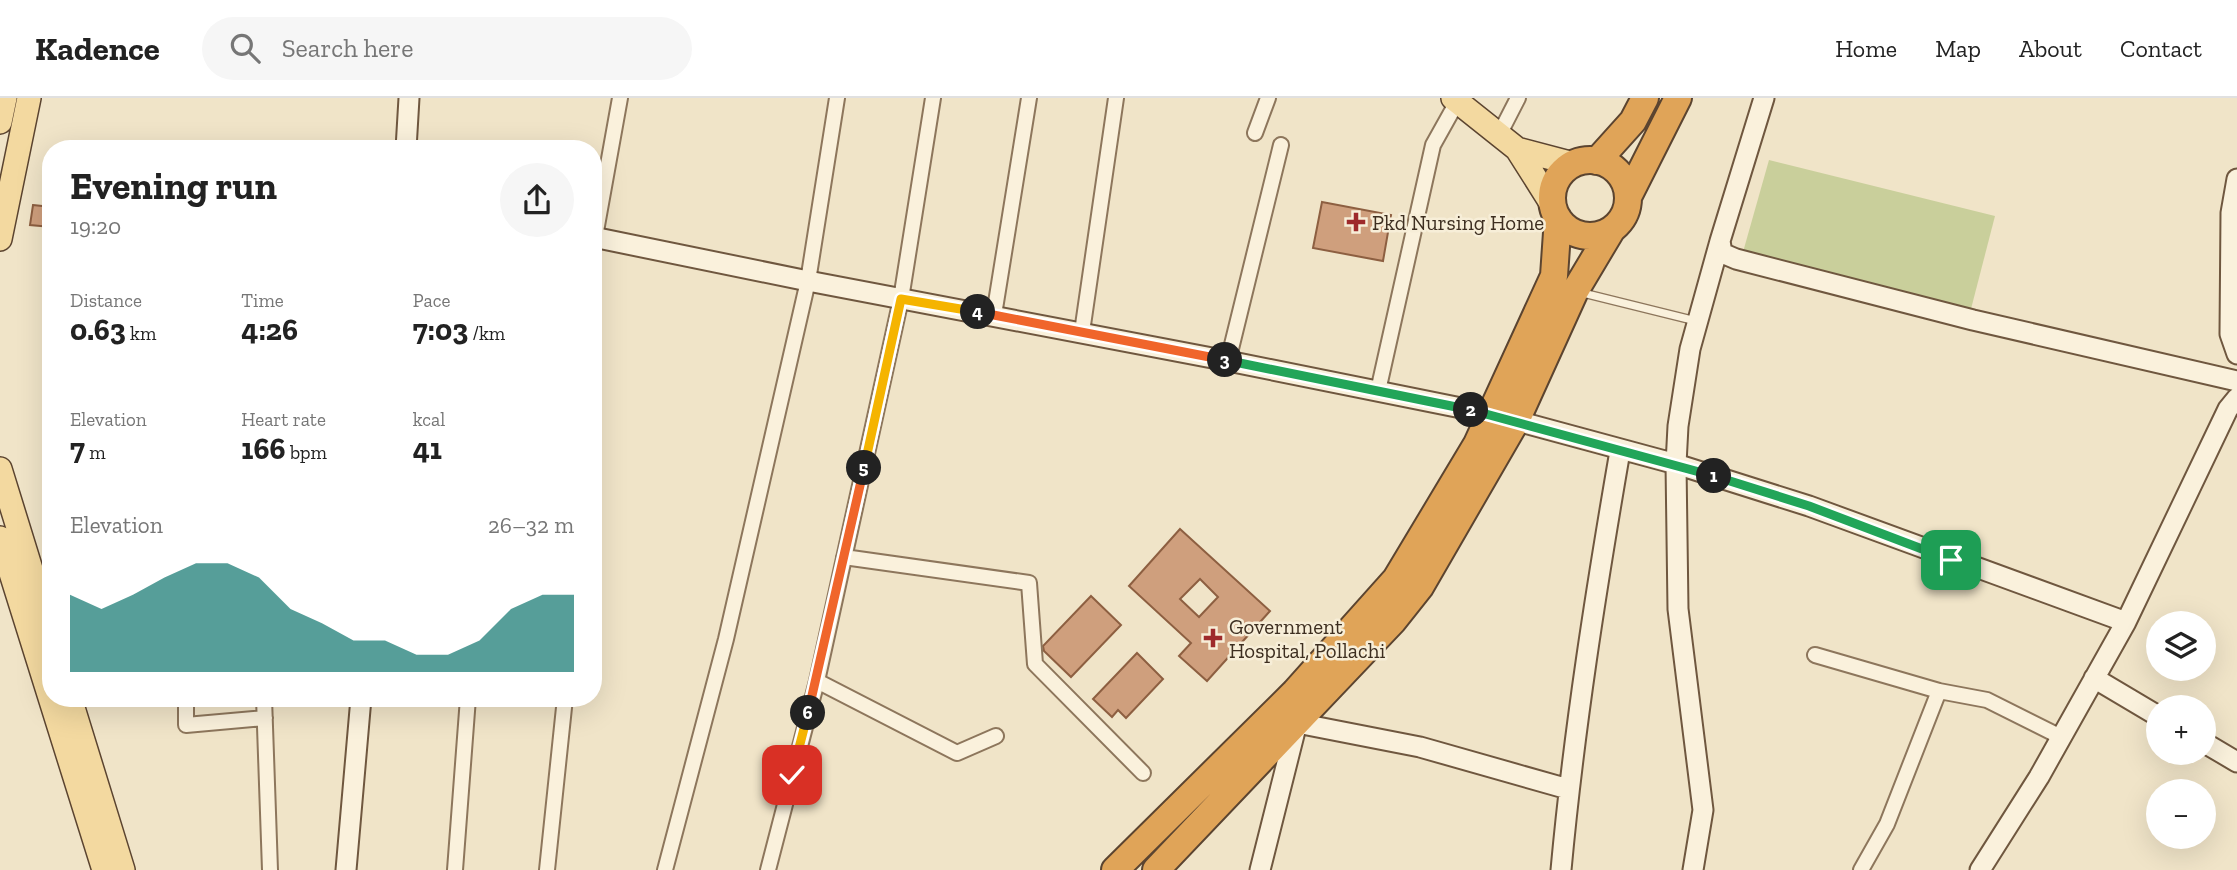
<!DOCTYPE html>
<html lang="en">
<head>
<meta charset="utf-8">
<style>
	body { margin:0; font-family:"Zilla Slab",serif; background:#f6f6f6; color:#222; height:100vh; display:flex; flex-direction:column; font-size:26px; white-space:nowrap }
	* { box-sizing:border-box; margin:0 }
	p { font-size:23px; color:#767676 }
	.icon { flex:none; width:38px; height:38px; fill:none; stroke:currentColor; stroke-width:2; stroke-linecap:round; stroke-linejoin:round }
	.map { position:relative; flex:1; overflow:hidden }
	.side { position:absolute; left:42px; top:42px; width:560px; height:567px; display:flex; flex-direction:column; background:#fff; border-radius:28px; box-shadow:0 7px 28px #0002 }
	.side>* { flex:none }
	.controls { position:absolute; left:2146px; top:513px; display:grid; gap:14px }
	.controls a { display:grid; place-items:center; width:70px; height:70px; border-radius:50%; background:#fff; box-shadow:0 7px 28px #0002; font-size:35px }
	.pin { position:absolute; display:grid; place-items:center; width:60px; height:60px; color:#fff; margin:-30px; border-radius:14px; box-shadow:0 4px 10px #0006 }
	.km { position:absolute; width:35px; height:35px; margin:-18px; border-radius:50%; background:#222; color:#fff; font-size:19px; line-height:35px; text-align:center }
	.round { display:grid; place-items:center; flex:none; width:74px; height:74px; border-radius:37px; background:#f6f6f6 }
	.headline { display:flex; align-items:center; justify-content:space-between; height:119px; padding:0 28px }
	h1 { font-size:38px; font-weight:700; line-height:52px }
	.metrics { display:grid; grid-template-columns:repeat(3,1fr); gap:10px; height:119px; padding:7px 28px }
	.metrics div { display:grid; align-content:center }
	.metrics b { font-size:30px; font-weight:700 }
	.metrics small { font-size:19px; font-weight:400 }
	.metrics p { font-size:19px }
	.chart { height:196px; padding:14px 28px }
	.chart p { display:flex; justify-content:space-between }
	.chart svg { width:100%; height:126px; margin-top:7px; fill:#0f766e; opacity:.7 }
	header { display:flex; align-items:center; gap:42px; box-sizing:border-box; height:98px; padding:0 35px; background:#fff; border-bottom:2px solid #e0e0e0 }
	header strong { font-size:33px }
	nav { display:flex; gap:38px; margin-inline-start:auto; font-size:24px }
	.search { width:490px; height:63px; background:#f6f6f6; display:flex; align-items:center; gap:18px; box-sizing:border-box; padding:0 24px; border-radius:38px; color:#767676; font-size:26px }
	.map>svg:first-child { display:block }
	.green { fill:#c9cf9b }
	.building { fill:#cf9f7d; stroke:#8d5f41; stroke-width:2; fill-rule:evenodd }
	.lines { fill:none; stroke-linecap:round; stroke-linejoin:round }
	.lane-casing { stroke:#8d765c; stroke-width:10 }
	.street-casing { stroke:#8d765c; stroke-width:18 }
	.secondary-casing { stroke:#6f573f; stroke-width:23 }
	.primary-casing { stroke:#5b4430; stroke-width:26 }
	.highway-casing { stroke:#5b4430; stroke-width:30 }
	.lane { stroke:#faf1dc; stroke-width:7 }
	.street { stroke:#faf1dc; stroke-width:14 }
	.secondary { stroke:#faf1dc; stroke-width:19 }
	.primary { stroke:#f3d9a0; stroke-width:23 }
	.highway { stroke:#e0a458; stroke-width:26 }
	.split-1-casing { stroke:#fff; stroke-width:14 }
	.split-2-casing { stroke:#fff; stroke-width:14 }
	.split-3-casing { stroke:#fff; stroke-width:14 }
	.split-4-casing { stroke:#fff; stroke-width:14 }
	.split-5-casing { stroke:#fff; stroke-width:14 }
	.split-6-casing { stroke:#fff; stroke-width:14 }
	.split-7-casing { stroke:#fff; stroke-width:14 }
	.split-1 { stroke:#22a559; stroke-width:9 }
	.split-2 { stroke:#22a559; stroke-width:9 }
	.split-3 { stroke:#22a559; stroke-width:9 }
	.split-4 { stroke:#f0652b; stroke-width:9 }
	.split-5 { stroke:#f5b400; stroke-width:9 }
	.split-6 { stroke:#f0652b; stroke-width:9 }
	.split-7 { stroke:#f5b400; stroke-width:9 }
	.poi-dot { fill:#9e2a2b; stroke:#f7eed8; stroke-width:2.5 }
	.labels { text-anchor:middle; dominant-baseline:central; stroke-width:5; stroke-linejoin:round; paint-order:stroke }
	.poi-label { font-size:21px; fill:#3d2e20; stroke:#f7eed8; text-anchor:start }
</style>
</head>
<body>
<header>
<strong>Kadence</strong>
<div class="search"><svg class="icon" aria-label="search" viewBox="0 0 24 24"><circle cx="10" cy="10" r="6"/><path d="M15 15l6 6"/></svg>Search here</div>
<nav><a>Home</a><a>Map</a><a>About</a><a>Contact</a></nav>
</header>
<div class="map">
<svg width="2237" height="772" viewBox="0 0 2237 772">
	<rect width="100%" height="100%" fill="#f0e4c8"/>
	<path class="green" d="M1769,62L1995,118L1971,211L1743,154Z"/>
	<path class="building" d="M1322,104L1391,117L1383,163L1313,150Z
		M33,107L51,109V129L30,127Z
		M1180,431L1270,513L1207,583L1179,558L1191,545L1129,488ZM1200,481L1218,499L1199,519L1180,501Z
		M1091,498L1121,527L1071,579L1044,553L1043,548Z
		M1137,555L1163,581L1126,620L1118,612L1112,619L1093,601Z"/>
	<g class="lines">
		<g class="lane-casing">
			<path id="lane" d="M1579,194L1696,223"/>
		</g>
		<g class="street-casing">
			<path id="street" d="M1255,35L1268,0
				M1499,37L1518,0
				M593,150L620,0
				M994,217L1029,0
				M1082,234L1116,0
				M1228,263L1281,47
				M1378,293L1433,47L1457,4
				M844,459L1029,485L1035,566L1143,675
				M1815,557L1939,593L1987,602L2061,639
				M817,583L957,655L996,638
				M186,600V627L265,620
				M264,600L270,772
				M455,772L468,600
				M547,772L565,600
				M665,772L726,541L808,183L837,0
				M768,772L817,583L901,201L933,0
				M1861,772L1887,726L1939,593"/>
		</g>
		<g class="secondary-casing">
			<path id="secondary" d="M406,51L409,0
				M2237,81L2231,115L2230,236L2237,256
				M593,139L808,183L1228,263L1491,316L1676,366L1809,408L2126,524
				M1720,143L1722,155L1736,161L1973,222L2237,283
				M2094,580L2158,618
				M2203,644L2237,664
				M346,772L361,600
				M1260,772L1297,625L1420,649L1568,691
				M1561,772C1574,631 1596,492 1620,353
				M1693,772L1703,712L1678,511L1676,366L1678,328L1690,251L1720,143L1764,0
				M1980,772L2039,679L2126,524L2228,311L2237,300"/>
		</g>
		<g class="primary-casing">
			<path id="primary" d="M1453,0L1517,51L1553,108
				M0,24L5,0
				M1517,51L1574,66
				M0,141L29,0
				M0,371L51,536
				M0,440L104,772
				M70,600L123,772"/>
		</g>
		<g class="highway-casing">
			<path id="highway" d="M1552 100a38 38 0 1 1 76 0a38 38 0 1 1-76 0Z
				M1597,63L1633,23L1645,0
				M1628,99L1678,0
				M1115,772L1295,594L1396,481L1477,346L1554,178L1558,120
				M1156,772L1393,523L1420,489L1516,323L1575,193L1612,131"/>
		</g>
		<use href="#lane" class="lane"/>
		<use href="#street" class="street"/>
		<use href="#secondary" class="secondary"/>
		<use href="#primary" class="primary"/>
		<use href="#highway" class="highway"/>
	</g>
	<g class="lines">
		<g class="split-1-casing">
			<path id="split-1" d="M1714,378L1809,408L1951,462"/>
		</g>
		<g class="split-2-casing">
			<path id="split-2" d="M1471,312L1714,378"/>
		</g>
		<g class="split-3-casing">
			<path id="split-3" d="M1225,262L1471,312"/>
		</g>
		<g class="split-4-casing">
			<path id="split-4" d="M978,214L1225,262"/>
		</g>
		<g class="split-5-casing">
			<path id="split-5" d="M864,370L901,201L978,214"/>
		</g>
		<g class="split-6-casing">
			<path id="split-6" d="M808,615L864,370"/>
		</g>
		<g class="split-7-casing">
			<path id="split-7" d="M792,677L808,615"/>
		</g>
		<use href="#split-1" class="split-1"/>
		<use href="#split-2" class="split-2"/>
		<use href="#split-3" class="split-3"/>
		<use href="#split-4" class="split-4"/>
		<use href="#split-5" class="split-5"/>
		<use href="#split-6" class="split-6"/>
		<use href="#split-7" class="split-7"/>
	</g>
	<g class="poi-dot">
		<path d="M1352.5 113.5h7v7h7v7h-7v7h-7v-7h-7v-7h7z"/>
		<path d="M1209.5 529.5h7v7h7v7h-7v7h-7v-7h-7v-7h7z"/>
	</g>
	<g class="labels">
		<g class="poi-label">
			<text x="1372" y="124">Pkd Nursing Home</text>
			<text x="1229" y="528">Government<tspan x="1229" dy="24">Hospital, Pollachi</tspan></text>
		</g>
	</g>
</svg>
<div class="controls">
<a><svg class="icon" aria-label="layers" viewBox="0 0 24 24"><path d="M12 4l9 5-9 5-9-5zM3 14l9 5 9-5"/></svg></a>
<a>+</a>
<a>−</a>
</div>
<div class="pin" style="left:1951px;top:462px;background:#1e9e55"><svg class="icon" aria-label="arrive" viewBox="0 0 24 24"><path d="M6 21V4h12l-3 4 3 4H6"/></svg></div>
<div class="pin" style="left:792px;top:677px;background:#d93025"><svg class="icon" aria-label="check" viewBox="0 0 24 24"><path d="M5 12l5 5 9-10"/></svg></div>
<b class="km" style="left:1714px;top:378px">1</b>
<b class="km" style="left:1471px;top:312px">2</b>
<b class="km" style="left:1225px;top:262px">3</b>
<b class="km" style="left:978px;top:214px">4</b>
<b class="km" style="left:864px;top:370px">5</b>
<b class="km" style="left:808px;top:615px">6</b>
<section class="side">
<div class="headline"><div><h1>Evening run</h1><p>19:20</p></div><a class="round"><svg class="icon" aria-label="share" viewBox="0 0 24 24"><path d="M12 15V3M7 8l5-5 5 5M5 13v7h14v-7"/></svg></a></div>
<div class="metrics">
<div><p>Distance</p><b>0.63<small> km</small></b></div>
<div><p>Time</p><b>4:26</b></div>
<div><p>Pace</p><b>7:03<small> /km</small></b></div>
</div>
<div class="metrics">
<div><p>Elevation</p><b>7<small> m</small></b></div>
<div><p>Heart rate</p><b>166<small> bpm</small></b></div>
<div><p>kcal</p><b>41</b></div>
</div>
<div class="chart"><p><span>Elevation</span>26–32 m</p>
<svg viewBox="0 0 160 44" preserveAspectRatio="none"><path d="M0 44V17L10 22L20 17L30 11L40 6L50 6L60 11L70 22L80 27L90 33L100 33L110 38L120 38L130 33L140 22L150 17L160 17V44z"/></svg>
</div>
</section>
</div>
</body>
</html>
